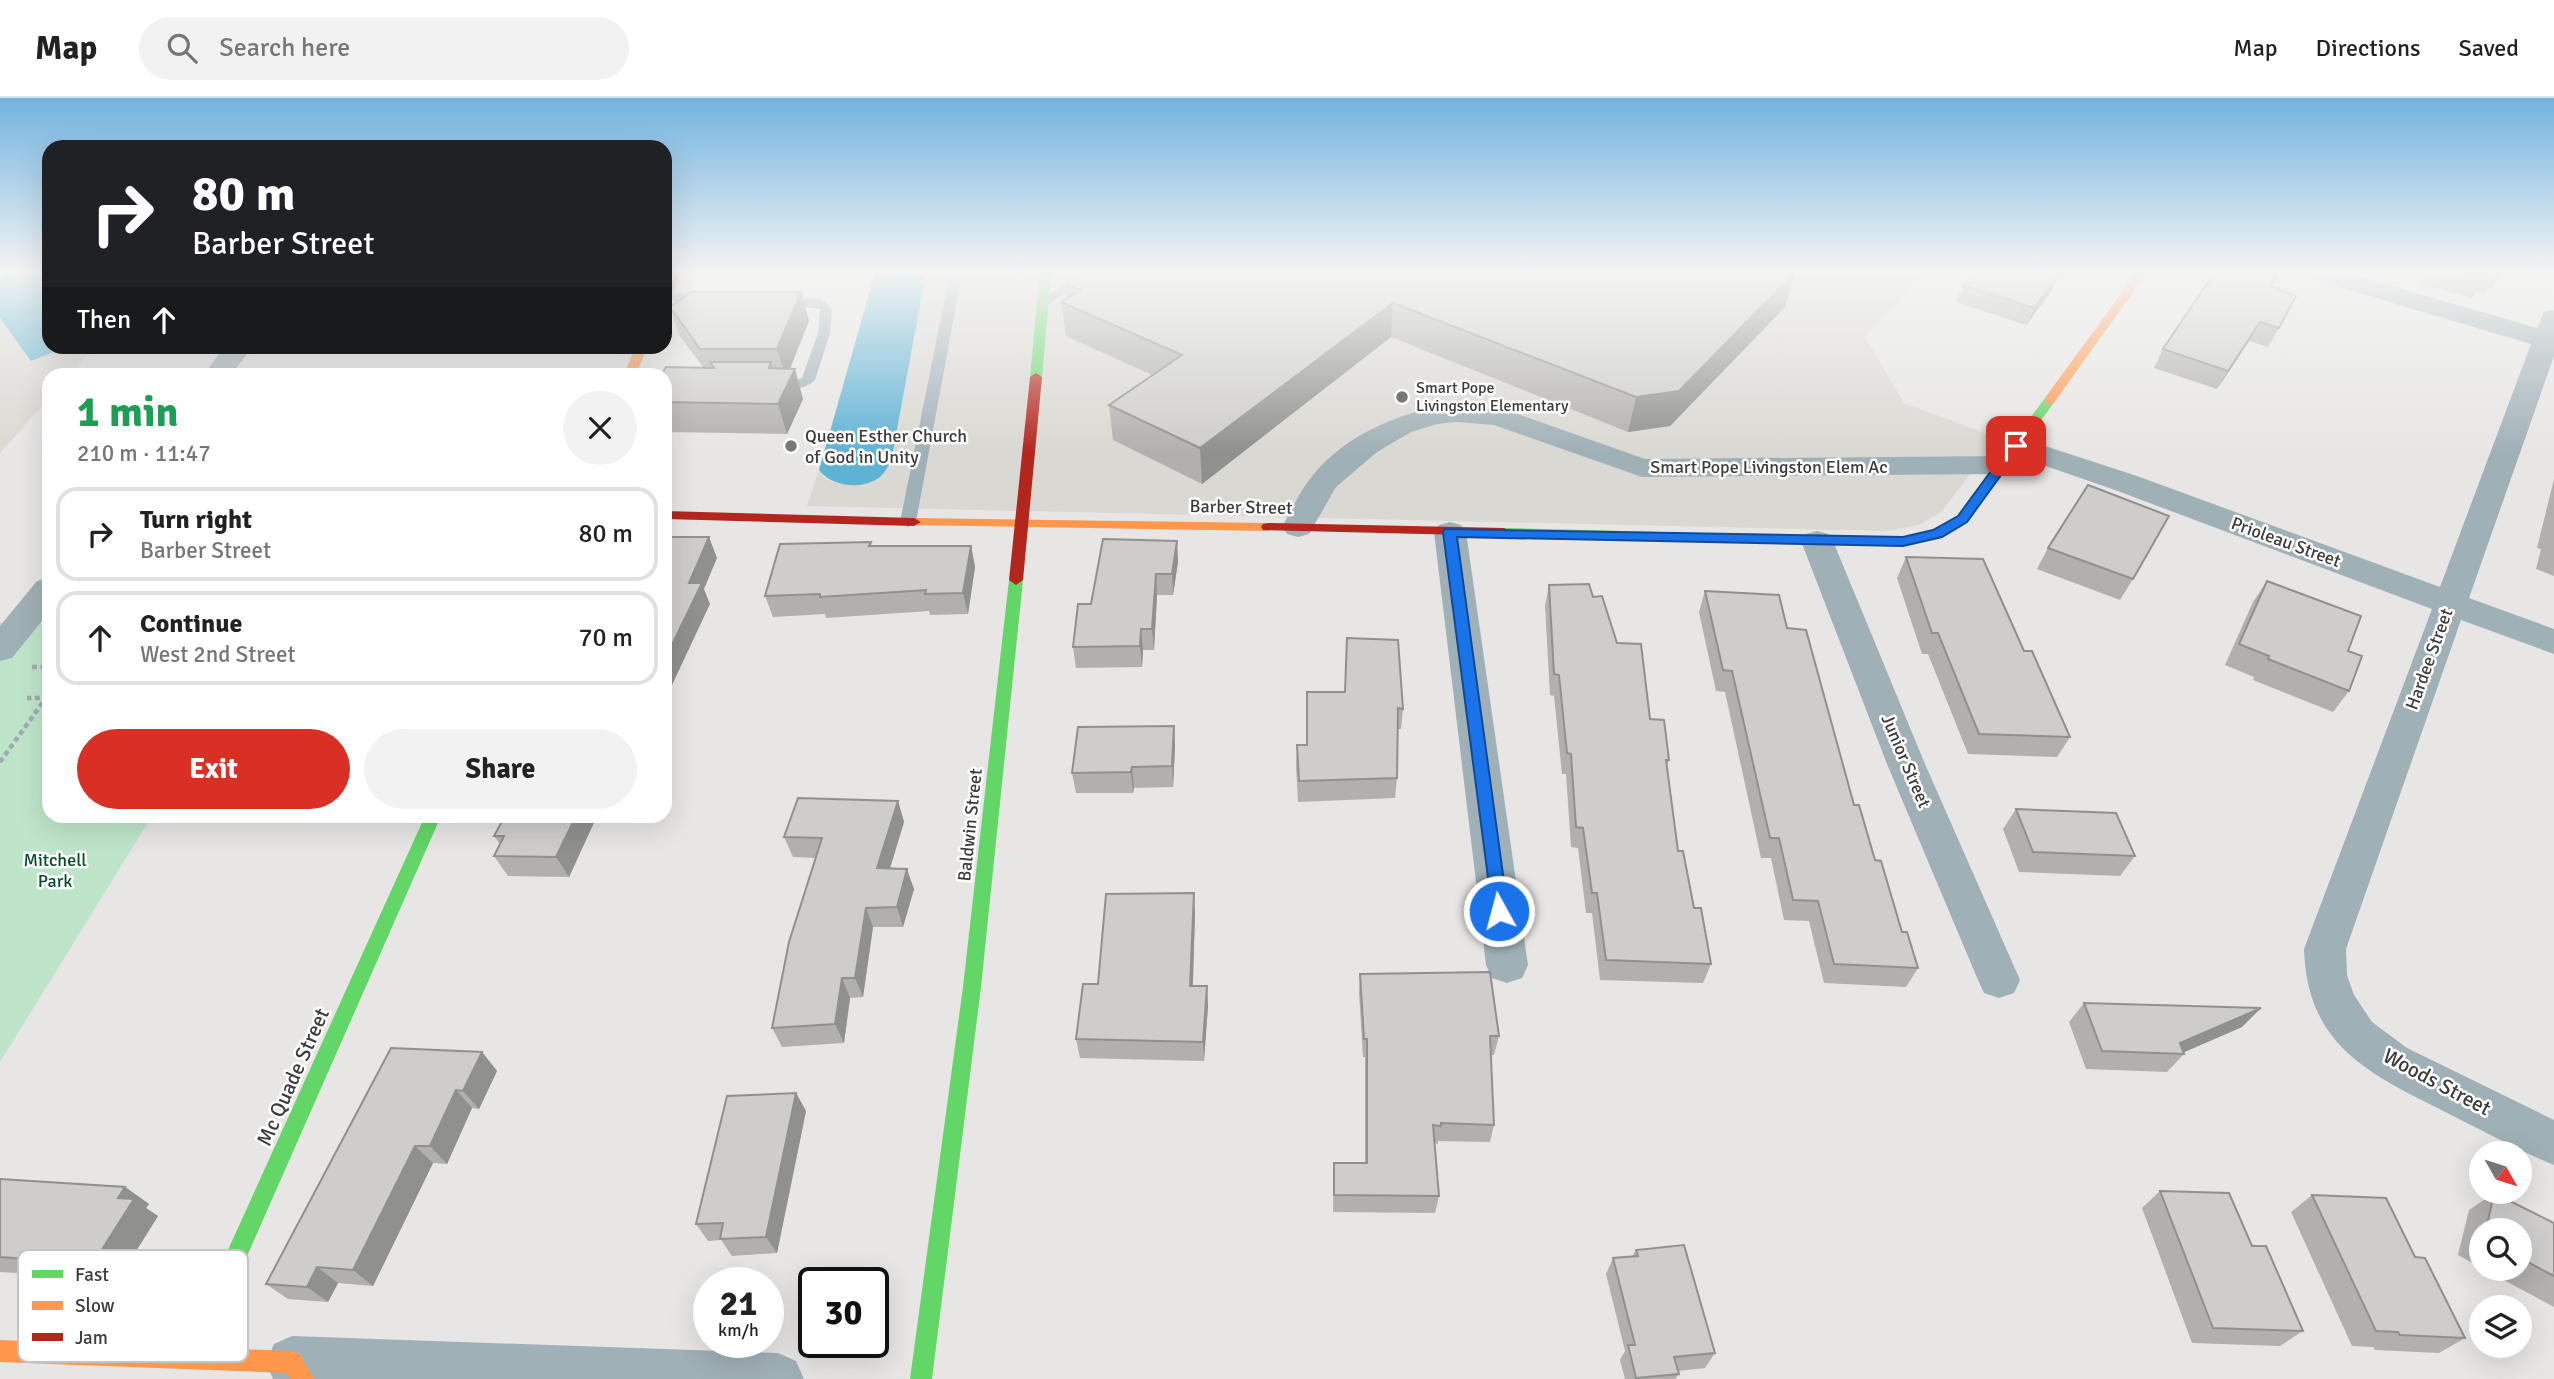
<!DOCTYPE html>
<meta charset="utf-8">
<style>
body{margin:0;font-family:Signika,sans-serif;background:#f2f2f2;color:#222;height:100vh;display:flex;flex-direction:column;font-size:26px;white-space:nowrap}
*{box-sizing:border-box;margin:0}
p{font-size:23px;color:#767676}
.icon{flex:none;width:38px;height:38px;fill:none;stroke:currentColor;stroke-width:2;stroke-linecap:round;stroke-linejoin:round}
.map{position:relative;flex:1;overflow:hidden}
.sheet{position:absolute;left:42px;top:270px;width:630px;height:455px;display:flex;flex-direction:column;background:#fff;border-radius:21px;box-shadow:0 7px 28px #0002}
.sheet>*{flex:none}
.hud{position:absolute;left:42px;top:42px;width:630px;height:214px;border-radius:21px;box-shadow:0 7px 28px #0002;background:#202124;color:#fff;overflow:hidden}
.needle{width:46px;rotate:129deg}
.buttons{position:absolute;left:2469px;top:1043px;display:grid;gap:14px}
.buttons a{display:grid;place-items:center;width:63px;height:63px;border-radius:50%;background:#fff;box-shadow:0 7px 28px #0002;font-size:35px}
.speed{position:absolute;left:693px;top:1169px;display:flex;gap:14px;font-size:35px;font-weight:700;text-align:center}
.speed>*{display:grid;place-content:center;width:91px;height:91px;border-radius:50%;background:#fff;box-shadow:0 7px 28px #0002;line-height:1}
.speed small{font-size:18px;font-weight:400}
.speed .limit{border:4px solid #111;border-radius:10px;background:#fff;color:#111}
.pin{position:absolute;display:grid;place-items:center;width:60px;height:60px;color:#fff;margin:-30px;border-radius:14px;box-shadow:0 4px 10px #0006}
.me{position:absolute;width:77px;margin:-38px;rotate:353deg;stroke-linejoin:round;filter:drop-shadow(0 0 5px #0008)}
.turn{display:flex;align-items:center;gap:24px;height:147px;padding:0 35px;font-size:32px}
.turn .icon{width:91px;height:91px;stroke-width:2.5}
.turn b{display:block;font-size:49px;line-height:60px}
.then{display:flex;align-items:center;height:66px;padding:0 35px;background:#0003;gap:14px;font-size:26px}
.round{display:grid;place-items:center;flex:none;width:74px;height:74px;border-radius:37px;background:#f2f2f2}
.headline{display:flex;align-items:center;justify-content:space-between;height:119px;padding:0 35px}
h1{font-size:42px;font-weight:800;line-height:52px;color:#1e9e55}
.button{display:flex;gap:14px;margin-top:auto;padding:14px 35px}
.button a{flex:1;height:80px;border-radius:42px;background:#d93025;color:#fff;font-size:28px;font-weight:800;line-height:80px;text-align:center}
.button a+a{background:#f2f2f2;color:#222}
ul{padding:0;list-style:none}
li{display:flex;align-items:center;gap:21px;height:94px;margin:0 14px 10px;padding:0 21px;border:4px solid #e0e0e0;border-radius:21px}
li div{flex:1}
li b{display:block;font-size:26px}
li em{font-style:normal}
header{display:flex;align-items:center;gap:42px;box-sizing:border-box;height:98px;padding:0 35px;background:#fff;border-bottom:2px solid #e0e0e0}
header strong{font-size:33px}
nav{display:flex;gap:38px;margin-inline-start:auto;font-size:24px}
.search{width:490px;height:63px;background:#f2f2f2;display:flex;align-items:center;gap:18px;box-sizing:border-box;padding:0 24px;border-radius:38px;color:#767676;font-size:26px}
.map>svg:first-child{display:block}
.built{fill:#dad8d2}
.green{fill:#bee5ca}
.water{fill:#5eb2d4}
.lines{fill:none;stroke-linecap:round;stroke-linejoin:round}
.path{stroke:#a1abb1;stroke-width:4.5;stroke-dasharray:5 3.5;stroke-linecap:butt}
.lane{fill:#a0b0b7;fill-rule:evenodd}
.street{fill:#a0b0b7;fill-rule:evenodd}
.fast{fill:#63d668;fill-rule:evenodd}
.slow{fill:#ff974d;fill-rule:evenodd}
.jam{fill:#b3261e;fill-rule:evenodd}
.wall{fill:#b1b0af}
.shaded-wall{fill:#90908f}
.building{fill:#cecdcc;stroke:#90908f;stroke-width:2}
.route{fill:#1a73e8;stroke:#114b97;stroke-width:2}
.poi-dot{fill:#787876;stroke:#fff;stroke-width:2.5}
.labels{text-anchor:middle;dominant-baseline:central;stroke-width:5;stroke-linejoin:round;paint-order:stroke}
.far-poi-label{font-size:16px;fill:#3c3c3a;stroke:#fff;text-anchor:start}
.poi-label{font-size:18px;fill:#3c3c3a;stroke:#fff;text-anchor:start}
.street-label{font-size:18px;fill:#3c3c3a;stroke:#fff}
.park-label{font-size:18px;fill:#044d28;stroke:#fff}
.near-street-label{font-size:21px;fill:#3c3c3a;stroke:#fff}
.key{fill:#fff;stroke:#c4c4c4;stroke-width:2}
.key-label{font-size:19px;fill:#3c3c3a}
</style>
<header>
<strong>Map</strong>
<div class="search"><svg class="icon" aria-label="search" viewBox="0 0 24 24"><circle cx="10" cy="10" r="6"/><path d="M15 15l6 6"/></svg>Search here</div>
<nav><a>Map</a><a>Directions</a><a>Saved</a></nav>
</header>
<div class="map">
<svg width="2554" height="1281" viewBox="0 0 2554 1281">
<rect width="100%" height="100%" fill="#e7e6e5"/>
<path class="built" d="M0 175H49V248L94 249 70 276H49V300L0 355Z
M926 175H1925L1865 239 1904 305 1998 340 1941 414 1919 427 1887 433 807 408 819 372 826 381 840 386 891 364Z"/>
<path class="green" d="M49 524V718H152L0 964V525Z"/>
<path class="water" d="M7 175H49V248L64 249 61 251 31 263 0 220V183Z
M875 175H926L891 364C888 368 885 374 881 378 863 393 832 389 819 372Z"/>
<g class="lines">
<path class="path" d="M32 569H49
M0 664 46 600H27"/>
<path class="lane" d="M950 175H962L916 424 908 429 900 424Z
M1082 175H1098L1049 206H1041L1039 203Z
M665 195 707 196 713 200 707 204 665 203Z
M780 199 820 201 832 210 830 235 815 282C804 292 782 296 770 287 778 279 792 285 802 280L818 235 820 211 776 206V200Z"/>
<path class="street" d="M2304 175H2347L2537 230 2544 214 2554 212V258L2469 500 2554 531V556L2461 522 2346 851 2347 877 2354 897 2372 924 2407 950 2554 1022V1067C2519 1053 2486 1034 2453 1018 2375 978 2307 952 2304 851L2432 511 2115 392 2005 354 2001 348 2005 342 2016 339 2027 342 2137 378 2440 489 2531 246 2308 180Z
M225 248H253L232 276H204Z
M1457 306 1509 313 1645 361 2002 358 2013 360 2017 367 2013 374 2002 376 1642 379 1494 327 1457 324 1437 326 1411 334 1377 354 1336 389 1309 436 1298 439 1287 436 1282 429C1292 411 1300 393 1313 377 1346 336 1406 311 1457 306Z
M1450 424 1461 427 1466 434 1528 867 1522 880 1507 885 1492 880 1486 867 1434 434 1439 427Z
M1817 433 1828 436 1833 443 1925 666 2020 882 2014 895 1999 900 1984 895 1978 882 1887 666 1801 443 1806 436Z
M49 480V514L12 560 0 563V528L37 483Z
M292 1238 778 1255 796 1263 804 1281H273L266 1264 274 1246Z"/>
<path class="fast" d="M1040 175H1051L1042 279 1036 283 1030 279Z
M2049 299 2055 303 1967 424 1943 439 1903 448 1504 438 1497 434 1504 430 1903 440 1934 433 1957 418 2045 300Z
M1016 477 1023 482 981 889 932 1281H910L963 889 1009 482Z
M425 718H441L199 1267 191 1270 183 1267 180 1259 183 1251Z"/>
<path class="slow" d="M2136 175H2147L2053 306H2045V300Z
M636 248H648L636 276H624Z
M914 420 1268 425 1275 429 1268 433 909 427 907 424 909 421Z
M0 1242 292 1253 300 1256 314 1281H290L286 1275 0 1264Z"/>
<path class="jam" d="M669 175H680L671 198 665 201V185Z
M1036 275 1042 279 1023 482 1016 487 1009 482 1030 279Z
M665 413 914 420 921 424 914 428 665 421Z
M1268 425 1504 430 1511 434 1504 438 1263 432 1261 429 1263 426Z"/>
</g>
<path class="wall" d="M1795 175 1785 209 1670 328 1628 334 1391 239 1202 386 1113 342 1109 307 1152 277 1066 238 1061 204 1066 201 1065 186Z
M2408 175H2503L2492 191 2488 190 2483 196 2477 194 2472 200 2422 186 2424 180Z
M1963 187 2052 192 2026 227 1956 204Z
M2271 188 2279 230 2268 249 2249 243 2217 291 2154 270 2163 251Z
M670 209 809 223 790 271 803 301 787 336 665 334V276L703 269 680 238Z
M2554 381V478L2536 471 2541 451 2537 450Z
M1177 443 1178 464 1173 497H1157L1154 552H1143L1142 569 1076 570 1073 549 1091 506Z
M872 448H971L975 469 968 516 930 517 929 513 826 520 825 516 773 519 765 498Z
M2048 450 2133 481 2120 502 2037 471Z
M1906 459 2024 553 2070 639 2057 659 1968 656 1928 556H1922L1897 480Z
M2267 483 2348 553 2349 593 2333 614 2253 582 2254 579 2225 567 2253 504Z
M1549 487 1593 499 1617 545 1669 662 1667 668 1678 753 1711 866 1703 885 1600 882 1592 815H1586L1578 750 1571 749 1566 676H1562L1554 598 1550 597 1545 508Z
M1705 493 1787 530 1902 834 1918 870 1906 889 1824 885 1809 823 1784 822 1771 760H1761L1725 594 1716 593 1699 514Z
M1347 540 1403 611 1401 631H1397V680L1395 700 1298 704 1296 668 1297 647H1306L1345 594Z
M1174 628 1175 649 1173 689 1134 690 1133 695H1076L1072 675Z
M898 703 904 724 890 770 914 791 903 829H873L863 899 850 900 844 945 782 949 772 930 816 760 793 759 784 739Z
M2016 711 2135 758 2120 778 2019 774 2003 731Z
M597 718 569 779 508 778 494 758 500 746 494 738Z
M1195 815 1193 888H1207L1208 908 1204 963 1080 960 1076 941 1098 886Z
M1360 876 1499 938 1494 957H1491L1494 1027 1490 1044 1438 1043V1046L1434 1045 1439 1098 1435 1115 1333 1114 1334 1065H1365V959H1363L1359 895Z
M2084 905 2242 929 2184 954V956L2167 974 2086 971 2069 924Z
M482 954 497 973 479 1011 472 1010 447 1066 433 1065 373 1188 338 1185 328 1204 288 1201 266 1186Z
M796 995 806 1013 777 1155 732 1158 721 1142 708 1143 696 1126Z
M0 1081 125 1089 149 1106 146 1110 158 1118 126 1169 107 1168 100 1180 0 1174Z
M2160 1093 2252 1148 2303 1233 2280 1248 2192 1245 2142 1110Z
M2494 1095 2554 1125V1209L2483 1171H2520V1132H2482V1170L2458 1157 2469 1112Z
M2312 1097 2415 1159 2465 1240 2439 1255 2375 1252 2373 1249 2352 1248 2291 1114Z
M1636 1152 1715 1255 1705 1270 1678 1273 1679 1276 1675 1281H1625L1620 1262 1625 1253 1606 1176 1613 1160 1632 1159Z"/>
<path class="shaded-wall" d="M1795 175 1785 209 1670 328 1628 334 1636 299Z
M2060 175 2052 192 2026 227 2034 210Z
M801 194 809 223 786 280 777 251Z
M1393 205 1391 239 1202 386 1200 350Z
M2260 224 2249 243 2217 291 2228 273Z
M795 271 803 301 787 336 778 306Z
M709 439 717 460 704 491 710 506 665 602V561L689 485Z
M1177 443 1178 464 1173 497 1172 476Z
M971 448 975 469 968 516 963 495Z
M1156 476 1157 497 1154 552 1152 531Z
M1141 531 1143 552 1142 569 1140 548Z
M1174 628 1175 649 1173 689 1172 668Z
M1132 669 1134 690 1133 695 1131 674Z
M898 703 904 724 884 790 877 770Z
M576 718H597L569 779 556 759Z
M907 771 914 791 903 829 897 809Z
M1194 795 1195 815 1192 907 1190 888Z
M866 810 873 829 863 899 855 880Z
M842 880 850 900 844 945 835 926Z
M1207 888 1208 908 1204 963 1203 944Z
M2261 910 2242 929 2180 956V945Z
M482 954 497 973 479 1011 463 993Z
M456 992 472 1010 447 1066 430 1048Z
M796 995 806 1013 777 1155 766 1139Z
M415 1048 433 1065 373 1188 353 1172Z
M125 1089 149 1106 146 1110 158 1118 126 1169 101 1153 118 1100Z
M82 1152 107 1168 100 1180 74 1164Z
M317 1169 338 1185 328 1204 307 1189Z"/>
<path class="building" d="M1081 175H1794L1679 293 1636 299 1393 205 1200 350 1109 307 1182 257 1061 204 1081 192 1065 186Z
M1973 175H2059L2034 210 1963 187Z
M2214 175H2278L2271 188 2296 198 2279 230 2260 224 2228 273 2163 251Z
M2464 175H2487L2486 181Z
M692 194H801L777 251H700L670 209Z
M710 264H771L769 270 795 271 778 306 665 304V276H662L666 269 714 270Z
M2088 387 2169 418 2133 481 2048 450Z
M665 439H709L689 485H702L665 561Z
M1103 441 1177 443 1172 476H1156L1152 531H1141L1140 548 1073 549 1078 506H1091Z
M871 444 869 448H971L963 495 925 496 926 492 820 499V496L765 498 780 446Z
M1906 459 1983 461 2024 553H2032L2070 639 1979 636 1938 535H1932Z
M2267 483 2361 518 2348 553 2362 558 2349 593 2268 561 2269 558 2239 546Z
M1589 486 1593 499 1602 498 1617 545 1641 546 1650 621 1664 622 1669 662H1666L1678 753H1683L1694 810H1701L1711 866 1606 862 1597 795H1592L1583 730 1576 729 1571 656 1567 655 1559 577 1554 576 1549 487Z
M1705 493 1779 497 1787 530 1806 532 1854 707H1859L1875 762 1881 763 1902 834H1907L1918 870 1834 866 1818 803 1793 802 1779 740H1770L1732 573 1723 572Z
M1347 540 1398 542 1403 611 1398 610 1397 680 1299 683 1297 647H1307V594H1345Z
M1174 628 1172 668 1132 669 1131 674 1072 675 1078 629Z
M798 700 898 703 877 770 907 771 897 809 866 810 855 880H842L835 926 772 930 789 844 822 740 784 739Z
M2016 711 2116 715 2135 758 2033 754Z
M505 718H576L556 759 494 758 504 738H494Z
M1194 795 1190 888H1207L1203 944 1076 941 1083 886H1098L1106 796Z
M1490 874 1499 938H1490L1494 1027 1441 1025V1028L1433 1027 1439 1098 1334 1097V1065H1367V941H1364L1360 876Z
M2084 905 2261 910 2180 945 2184 956 2102 953Z
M391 950 482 954 463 993 456 992 430 1048H415L353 1172 317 1169 307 1189 266 1186Z
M796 995 766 1139 720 1141 723 1125 696 1126 727 998Z
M0 1081 125 1089 118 1100 134 1101 101 1153 82 1152 74 1164 0 1159Z
M2160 1093 2229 1095 2252 1148H2266L2303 1233 2213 1230Z
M2494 1095 2554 1125V1178L2520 1160V1132H2486Z
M2312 1097 2386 1100 2415 1159 2425 1160 2465 1240 2400 1237 2398 1234 2376 1233Z
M1684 1147 1715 1255 1674 1259 1679 1276 1636 1280 1628 1247H1635L1613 1160 1638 1158 1636 1152Z"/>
<linearGradient id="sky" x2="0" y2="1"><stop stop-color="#71b3e0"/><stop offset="0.49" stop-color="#f4f4f3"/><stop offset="1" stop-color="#f4f4f3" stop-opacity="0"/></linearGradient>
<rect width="2554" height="355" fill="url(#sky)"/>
<path class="route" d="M2016 345 2022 348 1967 424 1942 439 1903 448 1457 439 1508 813 1506 818 1499 820 1493 818 1443 434 1445 431 1903 439 1933 432 1958 418 2011 346Z"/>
<g class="poi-dot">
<circle cx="1402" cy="299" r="7"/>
<circle cx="791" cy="348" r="7"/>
</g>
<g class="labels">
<g class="far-poi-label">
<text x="1416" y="290">Smart Pope<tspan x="1416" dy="18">Livingston Elementary</tspan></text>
</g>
<g class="poi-label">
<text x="805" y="338">Queen Esther Church<tspan x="805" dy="21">of God in Unity</tspan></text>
</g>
<g class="street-label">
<text x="1769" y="369">Smart Pope Livingston Elem Ac</text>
<text transform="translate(1241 409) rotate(1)">Barber Street</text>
<text transform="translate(2286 444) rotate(20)">Prioleau Street</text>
<text transform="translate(2429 561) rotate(-70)">Hardee Street</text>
<text transform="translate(1906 663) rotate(67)">Junior Street</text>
<text transform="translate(970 727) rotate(-84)">Baldwin Street</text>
</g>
<g class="park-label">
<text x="55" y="762">Mitchell<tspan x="55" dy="21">Park</tspan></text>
</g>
<g class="near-street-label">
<text transform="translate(293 979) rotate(-66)">Mc Quade Street</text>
<text transform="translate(2437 984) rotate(28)">Woods Street</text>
</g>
</g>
<rect x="18" y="1152" width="230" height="112" rx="10" class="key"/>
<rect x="32" y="1172" width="31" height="8" fill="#63d668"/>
<rect x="32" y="1203" width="31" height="9" fill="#ff974d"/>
<rect x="32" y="1235" width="31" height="8" fill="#b3261e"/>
<g class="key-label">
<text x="75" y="1183">Fast</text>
<text x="75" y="1214">Slow</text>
<text x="75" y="1246">Jam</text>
</g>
</svg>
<div class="buttons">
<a><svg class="needle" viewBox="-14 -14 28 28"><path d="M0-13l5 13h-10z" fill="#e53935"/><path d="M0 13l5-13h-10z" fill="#767676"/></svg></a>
<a><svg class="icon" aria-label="search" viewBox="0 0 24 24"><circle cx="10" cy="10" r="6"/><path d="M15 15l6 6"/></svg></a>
<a><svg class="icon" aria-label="layers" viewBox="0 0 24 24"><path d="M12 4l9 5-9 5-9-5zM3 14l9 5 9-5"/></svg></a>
</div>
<div class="speed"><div>21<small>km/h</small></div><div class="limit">30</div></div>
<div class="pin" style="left:2016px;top:348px;background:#d93025"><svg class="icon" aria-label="arrive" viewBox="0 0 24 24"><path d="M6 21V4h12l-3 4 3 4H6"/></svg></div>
<svg class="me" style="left:1499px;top:813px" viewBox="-20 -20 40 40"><circle r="17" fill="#1a73e8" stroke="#fff" stroke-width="3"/><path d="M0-11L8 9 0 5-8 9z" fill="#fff"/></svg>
<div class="hud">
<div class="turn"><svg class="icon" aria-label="right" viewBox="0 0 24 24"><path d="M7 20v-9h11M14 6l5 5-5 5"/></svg><div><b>80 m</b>Barber Street</div></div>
<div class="then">Then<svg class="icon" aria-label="ahead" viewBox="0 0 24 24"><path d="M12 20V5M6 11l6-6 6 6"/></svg></div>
</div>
<section class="sheet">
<div class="headline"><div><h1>1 min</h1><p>210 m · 11:47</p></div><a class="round"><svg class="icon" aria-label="close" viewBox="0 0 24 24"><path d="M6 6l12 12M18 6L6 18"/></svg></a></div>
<ul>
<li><svg class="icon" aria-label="right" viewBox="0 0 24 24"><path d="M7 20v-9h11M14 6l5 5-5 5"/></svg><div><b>Turn right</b><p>Barber Street</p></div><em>80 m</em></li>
<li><svg class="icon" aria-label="ahead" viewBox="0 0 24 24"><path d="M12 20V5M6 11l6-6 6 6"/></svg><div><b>Continue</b><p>West 2nd Street</p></div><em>70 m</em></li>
</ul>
<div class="button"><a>Exit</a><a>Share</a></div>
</section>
</div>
